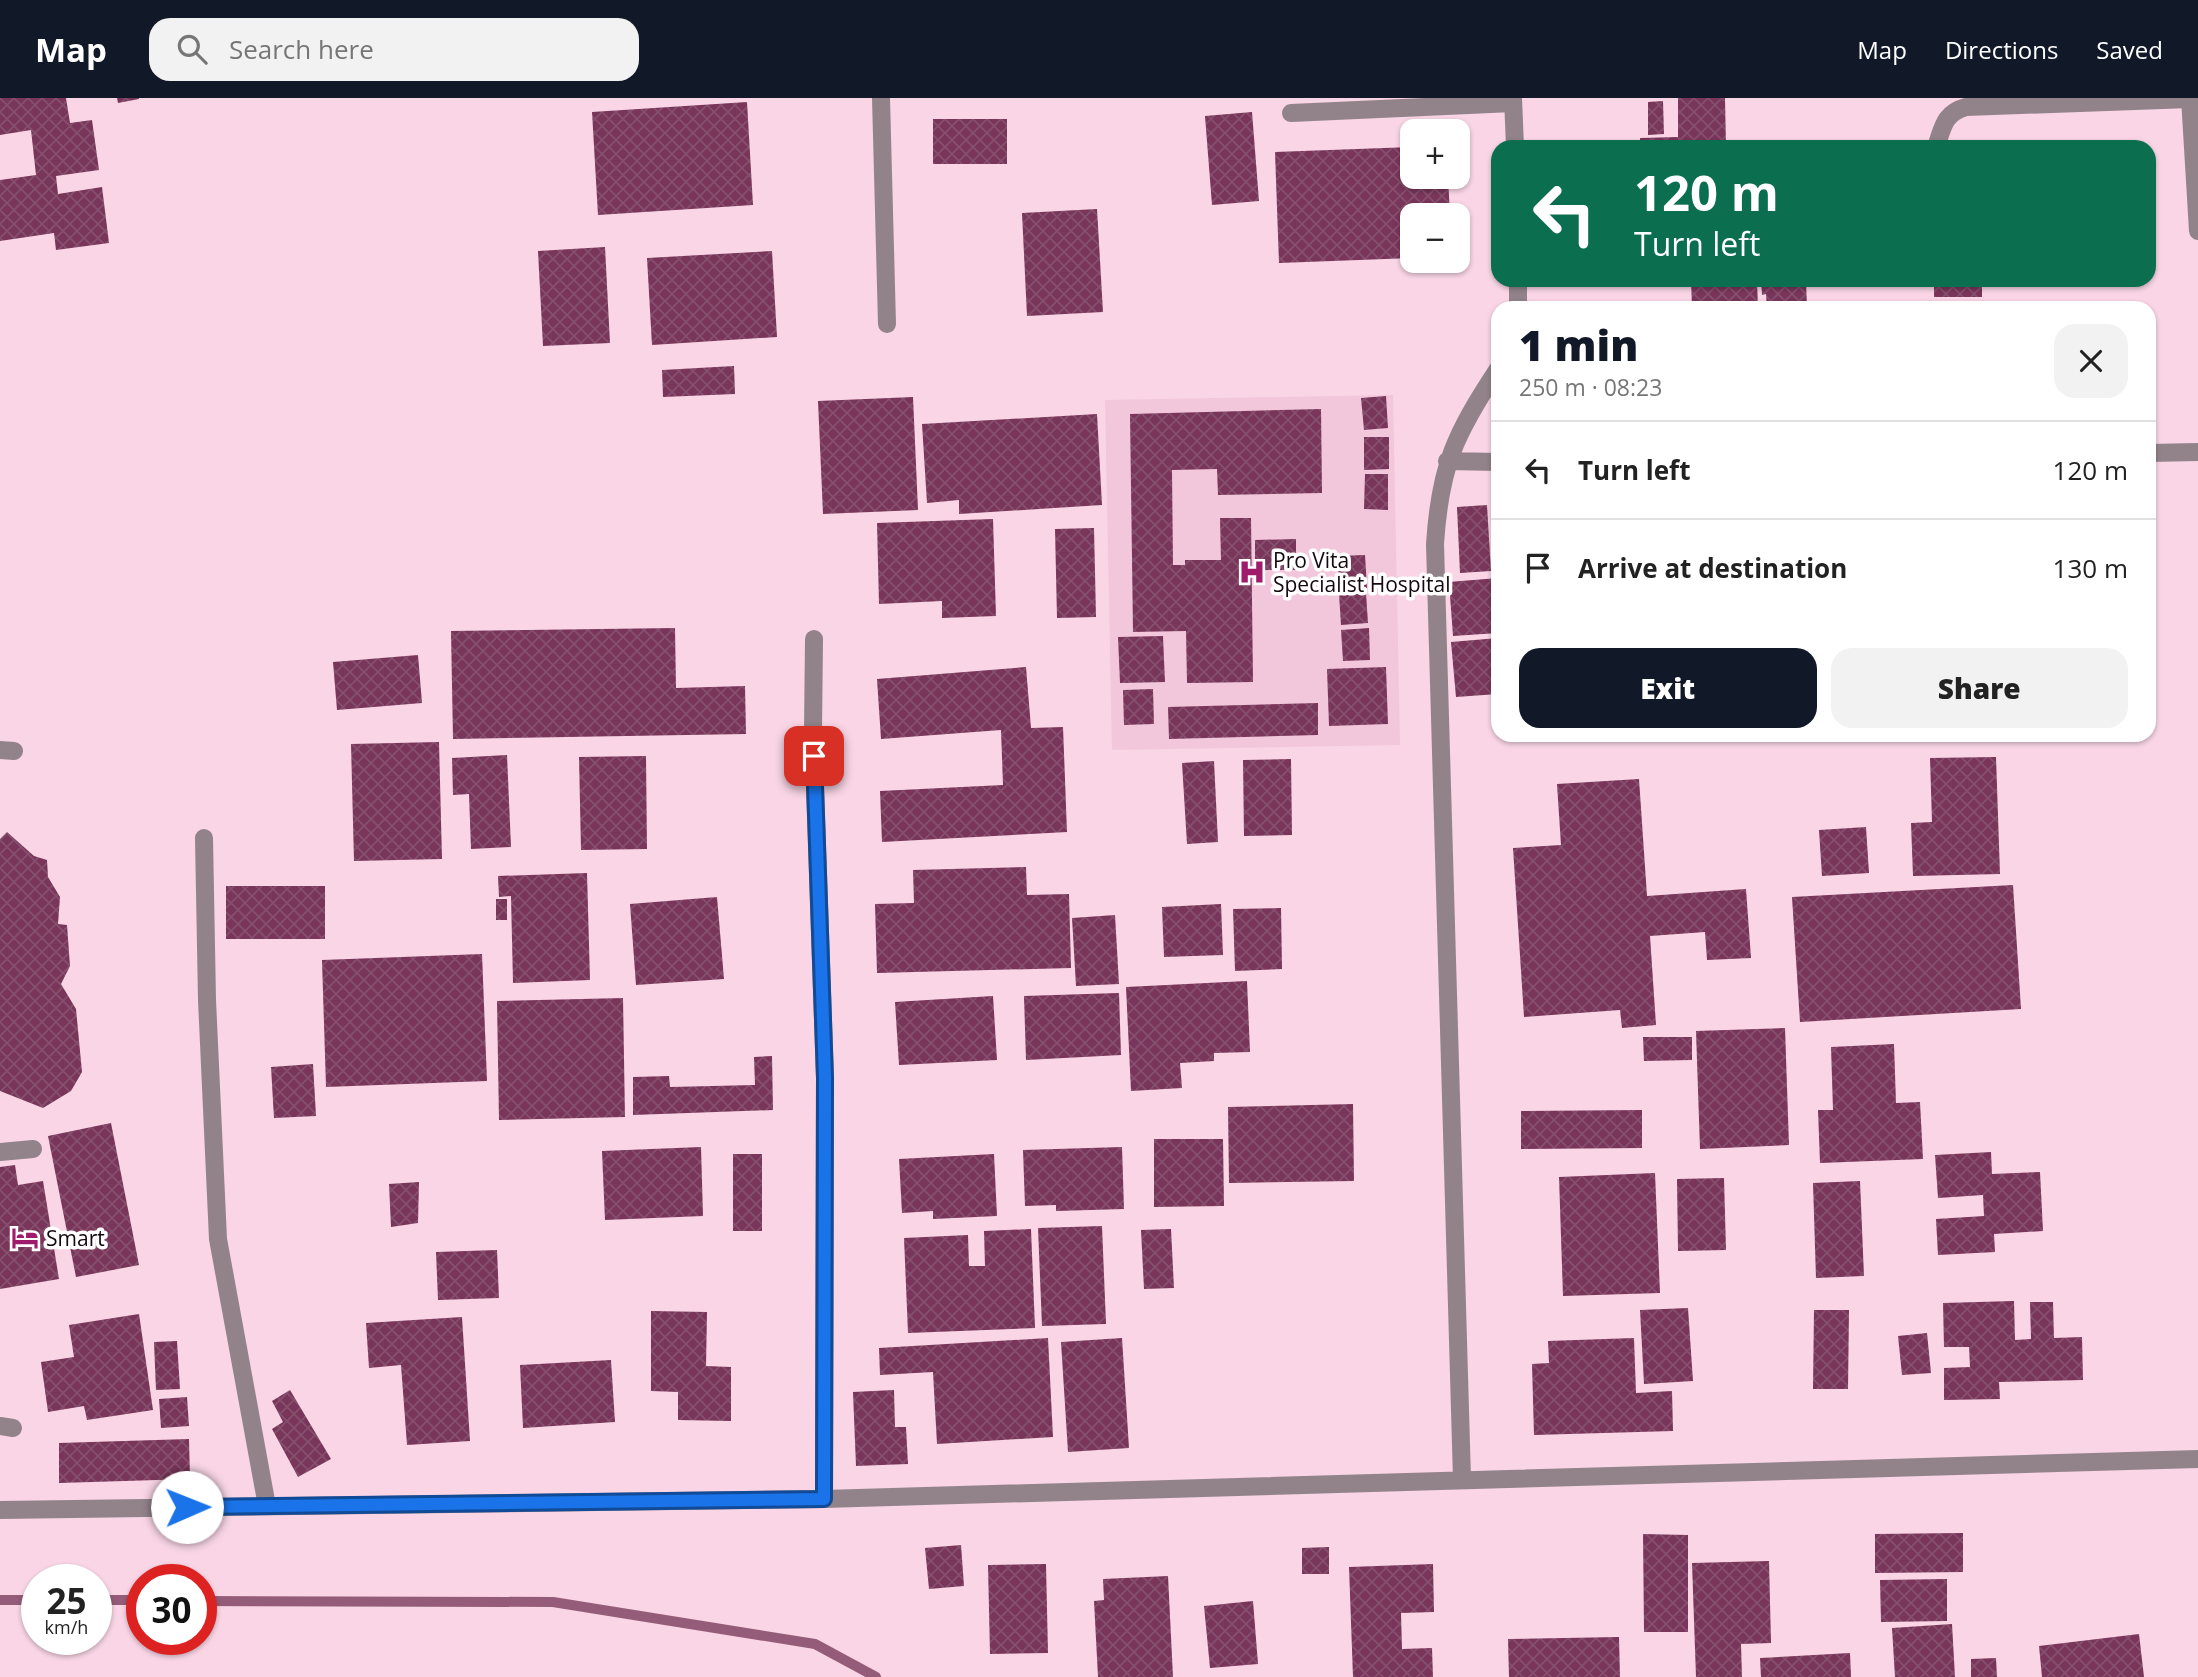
<!DOCTYPE html>
<meta charset="utf-8">
<style>
body{margin:0;font-family:"Open Sans",sans-serif;background:#f2f2f2;color:#222;height:100vh;display:flex;flex-direction:column;font-size:26px;white-space:nowrap}
*{box-sizing:border-box;margin:0}
p{font-size:23px;color:#767676}
.icon{flex:none;width:38px;height:38px;fill:none;stroke:currentColor;stroke-width:2;stroke-linecap:round;stroke-linejoin:round}
.map{position:relative;flex:1;overflow:hidden}
.sheet{position:absolute;left:1491px;top:203px;width:665px;height:441px;display:flex;flex-direction:column;background:#fff;border-radius:21px;box-shadow:0 2px 5px #0004}
.sheet>*{flex:none}
.top-card{position:absolute;left:1491px;top:42px;width:665px;height:147px;border-radius:21px;box-shadow:0 2px 5px #0004;background:#0b6e4f;color:#fff;overflow:hidden}
.buttons{position:absolute;left:1400px;top:21px;display:grid;gap:14px}
.buttons a{display:grid;place-items:center;width:70px;height:70px;border-radius:14px;background:#fff;box-shadow:0 2px 5px #0004;font-size:35px}
.speed{position:absolute;left:21px;top:1466px;display:flex;gap:14px;font-size:35px;font-weight:700;text-align:center}
.speed>*{display:grid;place-content:center;width:91px;height:91px;border-radius:50%;background:#fff;box-shadow:0 2px 5px #0004;line-height:1}
.speed small{font-size:18px;font-weight:400}
.speed .limit{border:10px solid #d22;background:#fff;color:#111}
.pin{position:absolute;display:grid;place-items:center;width:60px;height:60px;color:#fff;margin:-30px;border-radius:14px;box-shadow:0 4px 10px #0006}
.me{position:absolute;width:77px;margin:-38px;rotate:89deg;stroke-linejoin:round;filter:drop-shadow(0 0 5px #0008)}
.turn{display:flex;align-items:center;gap:24px;height:147px;padding:0 28px;font-size:32px}
.turn .icon{width:91px;height:91px;stroke-width:2.5}
.turn b{display:block;font-size:49px;line-height:60px}
.round{display:grid;place-items:center;flex:none;width:74px;height:74px;border-radius:21px;background:#f2f2f2}
.headline{display:flex;align-items:center;justify-content:space-between;height:119px;padding:0 28px}
h1{font-size:42px;font-weight:800;line-height:52px;color:#111827}
.action{display:flex;gap:14px;margin-top:auto;padding:14px 28px}
.action a{flex:1;height:80px;border-radius:21px;background:#111827;color:#fff;font-size:28px;font-weight:800;line-height:80px;text-align:center}
.action a+a{background:#f2f2f2;color:#222}
ul{padding:0;list-style:none}
li{display:flex;align-items:center;gap:21px;height:98px;padding:0 28px;border-top:2px solid #e0e0e0}
li div{flex:1}
li b{display:block;font-size:26px}
li em{font-style:normal}
header{display:flex;align-items:center;gap:42px;box-sizing:border-box;height:98px;padding:0 35px;background:#111827;color:#fff}
header strong{font-size:33px}
nav{display:flex;gap:38px;margin-inline-start:auto;font-size:24px}
.search{width:490px;height:63px;background:#f2f2f2;display:flex;align-items:center;gap:18px;box-sizing:border-box;padding:0 24px;border-radius:21px;color:#767676;font-size:26px}
.map>svg:first-child{display:block}
.built{fill:#f2c7db}
.lines{fill:none;stroke-linecap:round;stroke-linejoin:round}
.stream{stroke:#945c78;stroke-width:10}
.building{fill:url(#building-cross-hatch)}
.service{stroke:#92838a;stroke-width:18}
.minor{stroke:#92838a;stroke-width:18}
.route-casing{stroke:#114b97;stroke-width:18}
.route{stroke:#1a73e8;stroke-width:12}
.labels{text-anchor:middle;dominant-baseline:central;stroke-width:7;stroke-linejoin:round;paint-order:stroke}
.poi-label{font-size:21px;fill:#13080e;stroke:#fff;text-anchor:start}
</style>
<header>
<strong>Map</strong>
<div class="search"><svg class="icon" aria-label="search" viewBox="0 0 24 24"><circle cx="10" cy="10" r="6"/><path d="M15 15l6 6"/></svg>Search here</div>
<nav><a>Map</a><a>Directions</a><a>Saved</a></nav>
</header>
<div class="map">
<svg width="2198" height="1579" viewBox="0 0 2198 1579">
<defs>
<pattern id="building-cross-hatch" width="8" height="8" patternUnits="userSpaceOnUse" patternTransform="scale(1.75)"><rect width="8" height="8" fill="#79355a"/><path d="M0 0l8 8M0 8l8-8" fill="none" stroke="#864f6d"/></pattern>
</defs>
<rect width="100%" height="100%" fill="#f9d5e5"/>
<path class="built" d="M1393 297 1400 647 1112 652 1105 302Z"/>
<g class="lines">
<path class="stream" d="M0 1502H37
M96 1502H142
M201 1503 553 1504 815 1546 876 1579"/>
</g>
<path class="building" d="M0 0H66L70 25 92 22 99 72 56 78 58 96 102 89 109 145 56 152 54 135 0 143V82L36 77 31 32 0 37Z
M117 0H139V1L118 5Z
M1678 0H1725L1726 49H1640V40L1678 39Z
M1663 3 1664 36 1648 37V4Z
M747 4 753 107 598 117 592 14Z
M1252 14 1259 103 1212 107 1205 18Z
M933 21H1007V66H933Z
M1412 49V79H1448L1450 117H1412V160L1279 165 1275 54Z
M1097 111 1103 214 1027 218 1022 115Z
M605 149 610 245 543 248 538 153Z
M772 153 777 239 652 247 647 160Z
M1691 182H1757L1758 210H1692Z
M1761 182H1806L1807 210H1767L1766 196 1762 197Z
M1934 182H1982V199H1934Z
M734 268 735 296 663 299 662 272Z
M1386 298 1388 330 1364 332 1361 300Z
M913 299 918 412 823 416 818 303Z
M1321 311 1322 395 1218 397 1217 371 1172 372 1173 467H1185V462H1221L1220 420H1251L1253 584 1187 585 1186 533 1133 534 1130 316Z
M1097 316 1102 407 959 416V402L927 405 922 326Z
M1364 339H1389V371L1364 372Z
M1365 376H1388V412L1364 411Z
M1487 407 1491 473 1460 475 1457 409Z
M993 421 996 518 942 520V503L879 506 877 425Z
M1094 430 1096 519 1057 520 1055 431Z
M1296 441V472H1255V442Z
M1365 457 1367 490 1339 491 1338 458Z
M1498 480V535L1453 538 1449 484Z
M1366 495 1368 525 1341 527 1339 496Z
M675 530 676 590 745 588 746 636 453 641 451 533Z
M1369 530 1370 562 1343 563 1341 532Z
M1163 538 1165 584 1120 585 1118 539Z
M1498 540V596L1456 599 1451 544Z
M418 557 422 605 337 612 333 564Z
M1026 569 1031 630 1063 629 1067 734 882 744 880 693 1003 687 1001 632 881 641 877 581Z
M1386 569 1388 626 1329 628 1327 571Z
M1153 591 1154 626 1124 627 1123 592Z
M1318 605V637L1169 641 1168 609Z
M1696 637H1775V639L1697 644Z
M439 644 442 761 354 763 351 646Z
M507 657 511 749 471 751 469 696 453 697 452 660Z
M646 658 647 751 581 752 579 659Z
M1996 659 2000 776 1913 778 1911 725 1932 724 1930 660Z
M1291 661 1292 737 1244 738 1243 662Z
M1214 663 1218 744 1187 746 1182 665Z
M1639 681 1647 798 1746 791 1751 860 1707 862 1705 834 1650 838 1656 927 1622 930 1620 912 1524 919 1513 750 1561 747 1557 686Z
M1866 729 1869 775 1822 778 1819 732Z
M7 734 34 758 47 762 48 779 60 799 58 826 67 827 70 868 61 886 76 911 82 974 71 993 43 1010 0 993V741Z
M1026 769 1027 797 1069 796 1071 870 877 875 875 806 914 805 913 772Z
M587 775 590 882 513 885 511 798 499 799 498 778Z
M2013 787 2021 911 1800 924 1792 799Z
M226 788H325V841H226Z
M717 799 724 881 636 887 630 806Z
M496 801H507V822H496Z
M1221 806 1223 857 1164 859 1162 809Z
M1281 810 1282 871 1235 873 1233 811Z
M1115 817 1119 886 1076 888 1072 820Z
M482 856 487 983 326 989 322 862Z
M1247 883 1250 954 1214 955V963L1180 965 1182 990 1131 993 1126 889Z
M1119 895 1121 957 1026 962 1024 898Z
M993 898 997 962 899 967 895 904Z
M623 900 625 1019 499 1022 497 903Z
M1785 930 1789 1047 1700 1051 1696 933Z
M1643 939H1692V962L1644 963Z
M1894 946 1896 1005 1920 1004 1923 1061 1820 1065 1818 1012H1833L1831 949Z
M772 958 773 1012 633 1017V979L669 978 670 989 755 987 754 959Z
M313 966 316 1018 274 1020 271 969Z
M1353 1006 1354 1083 1229 1085 1228 1009Z
M1642 1012V1050L1521 1051V1013Z
M111 1025 139 1167 76 1179 48 1038Z
M1154 1041H1223L1224 1108 1154 1109Z
M701 1049 703 1118 605 1122 602 1053Z
M1122 1049 1124 1111 1056 1113V1107L1025 1108 1023 1052Z
M1991 1054 1992 1076 2040 1074 2043 1133 1994 1136 1995 1154 1938 1157 1936 1121 1984 1118 1983 1097 1938 1100 1935 1057Z
M733 1056H762V1133H733Z
M994 1056 997 1118 933 1121V1113L902 1115 899 1061Z
M15 1067 18 1087 43 1083 59 1181 0 1191V1069Z
M1655 1075 1660 1195 1563 1198 1559 1079Z
M1724 1080 1726 1152 1678 1153 1677 1081Z
M1860 1083 1864 1178 1816 1180 1813 1085Z
M419 1084 418 1125 391 1129 389 1086Z
M1102 1128 1106 1226 1042 1228 1038 1130Z
M1031 1131 1035 1230 908 1235 904 1140 968 1137 969 1168H985L984 1133Z
M1171 1131 1174 1190 1144 1191 1141 1132Z
M497 1152 499 1200 438 1202 436 1154Z
M2014 1203 2015 1242 2031 1241 2030 1204H2053L2054 1240 2082 1239 2083 1282 1999 1284 2000 1301 1944 1302V1270L1970 1269 1969 1249H1944L1943 1205Z
M1688 1210 1693 1283 1644 1286 1640 1212Z
M1814 1212H1849L1848 1291H1813Z
M651 1213 707 1214 706 1268 731 1269V1323L678 1322V1294L651 1293Z
M139 1216 153 1312 87 1322 84 1308 48 1314 41 1264 74 1259 69 1227Z
M462 1219 470 1343 407 1347 401 1267 369 1270 366 1225Z
M1927 1235 1931 1275 1902 1277 1898 1238Z
M1048 1240 1053 1339 937 1346 933 1274 880 1277 879 1250Z
M1122 1240 1129 1350 1068 1354 1061 1244Z
M1634 1240 1636 1295 1672 1293 1673 1333 1534 1337 1532 1266 1549 1265 1548 1243Z
M177 1243 180 1291 156 1292 154 1244Z
M611 1262 615 1324 523 1330 520 1267Z
M290 1292 331 1361 298 1379 272 1331 283 1324 272 1303Z
M894 1292 895 1329H906L908 1366 856 1368 853 1294Z
M187 1299 189 1328 161 1330 159 1301Z
M189 1341 190 1381 59 1385V1345Z
M1963 1435V1474L1875 1475V1436Z
M1643 1436 1688 1437V1534H1644Z
M961 1447 964 1488 929 1491 925 1450Z
M1329 1449V1476H1302V1450Z
M1769 1463 1771 1545 1741 1546 1742 1579H1696L1692 1465Z
M1046 1466 1048 1555 990 1556 988 1467Z
M1433 1466 1434 1514 1401 1515 1402 1551 1432 1550 1433 1579H1353L1349 1469Z
M1168 1478 1173 1579H1098L1094 1503 1104 1502 1103 1481Z
M1947 1481V1523L1881 1524 1880 1482Z
M1253 1503 1258 1566 1210 1570 1204 1508Z
M1952 1526 1955 1579H1895L1892 1530Z
M2139 1536 2144 1579H2042L2039 1548Z
M1619 1539 1620 1579H1509L1508 1541Z
M1850 1555 1851 1579H1761L1760 1560Z
M1996 1560 1997 1579H1971V1561Z"/>
<g class="lines">
<path class="service" d="M1291 15 1513 5
M1936 49C1943 29 1944 15 1966 9L2190 1
M0 652 14 653
M0 1054 33 1051
M0 1328 13 1330"/>
<path class="minor" d="M881 0 887 226
M1513 0 1515 49
M2190 0 2198 133
M1518 210V182
M2149 355 2198 354
M1447 363 1498 364
M814 541 813 632 825 980 824 1401
M204 740 207 902 218 1141 267 1408
M1462 1381 1435 446C1440 368 1455 336 1498 271
M0 1412 824 1401 2198 1361"/>
</g>
<g class="lines">
<g class="route-casing">
<path id="route" d="M187 1409 824 1401 825 980 814 658"/>
</g>
<use href="#route" class="route"/>
</g>
<defs>
<g id="hospital-bare" transform="scale(2.1)"><path d="M-5-5h3v3.5h4V-5h3V5h-3V1.5h-4V5h-3Z" fill="#9f1c6d" stroke="#fff" stroke-width="2.5" paint-order="stroke"/></g>
<g id="hotel-bare" transform="scale(2.1)"><path d="M-6-4.5h1.5V1H6V5H4.5V3h-9V5H-6ZM-4 0a1.8 1.8 0 1 1 3.6 0ZM.5 0V-2.5h3Q6-2.5 6 0Z" fill="#9f1c6d" stroke="#fff" stroke-width="2.5" paint-order="stroke"/></g>
</defs>
<g fill-rule="evenodd">
<use href="#hospital-bare" x="1252" y="474"/>
<use href="#hotel-bare" x="25" y="1140"/>
</g>
<g class="labels">
<g class="poi-label">
<text x="1273" y="462">Pro Vita<tspan x="1273" dy="24">Specialist Hospital</tspan></text>
<text x="46" y="1140">Smart</text>
</g>
</g>
</svg>
<div class="buttons">
<a>+</a>
<a>−</a>
</div>
<div class="speed"><div>25<small>km/h</small></div><div class="limit">30</div></div>
<div class="pin" style="left:814px;top:658px;background:#d93025"><svg class="icon" aria-label="arrive" viewBox="0 0 24 24"><path d="M6 21V4h12l-3 4 3 4H6"/></svg></div>
<svg class="me" style="left:187px;top:1409px" viewBox="-20 -20 40 40"><circle r="19" fill="#fff"/><path d="M0-13L10 11 0 6-10 11z" fill="#1a73e8"/></svg>
<div class="top-card">
<div class="turn"><svg class="icon" aria-label="left" viewBox="0 0 24 24"><path d="M17 20v-9H6M10 6l-5 5 5 5"/></svg><div><b>120 m</b>Turn left</div></div>
</div>
<section class="sheet">
<div class="headline"><div><h1>1 min</h1><p>250 m · 08:23</p></div><a class="round"><svg class="icon" aria-label="close" viewBox="0 0 24 24"><path d="M6 6l12 12M18 6L6 18"/></svg></a></div>
<ul>
<li><svg class="icon" aria-label="left" viewBox="0 0 24 24"><path d="M17 20v-9H6M10 6l-5 5 5 5"/></svg><div><b>Turn left</b></div><em>120 m</em></li>
<li><svg class="icon" aria-label="arrive" viewBox="0 0 24 24"><path d="M6 21V4h12l-3 4 3 4H6"/></svg><div><b>Arrive at destination</b></div><em>130 m</em></li>
</ul>
<div class="action"><a>Exit</a><a>Share</a></div>
</section>
</div>
